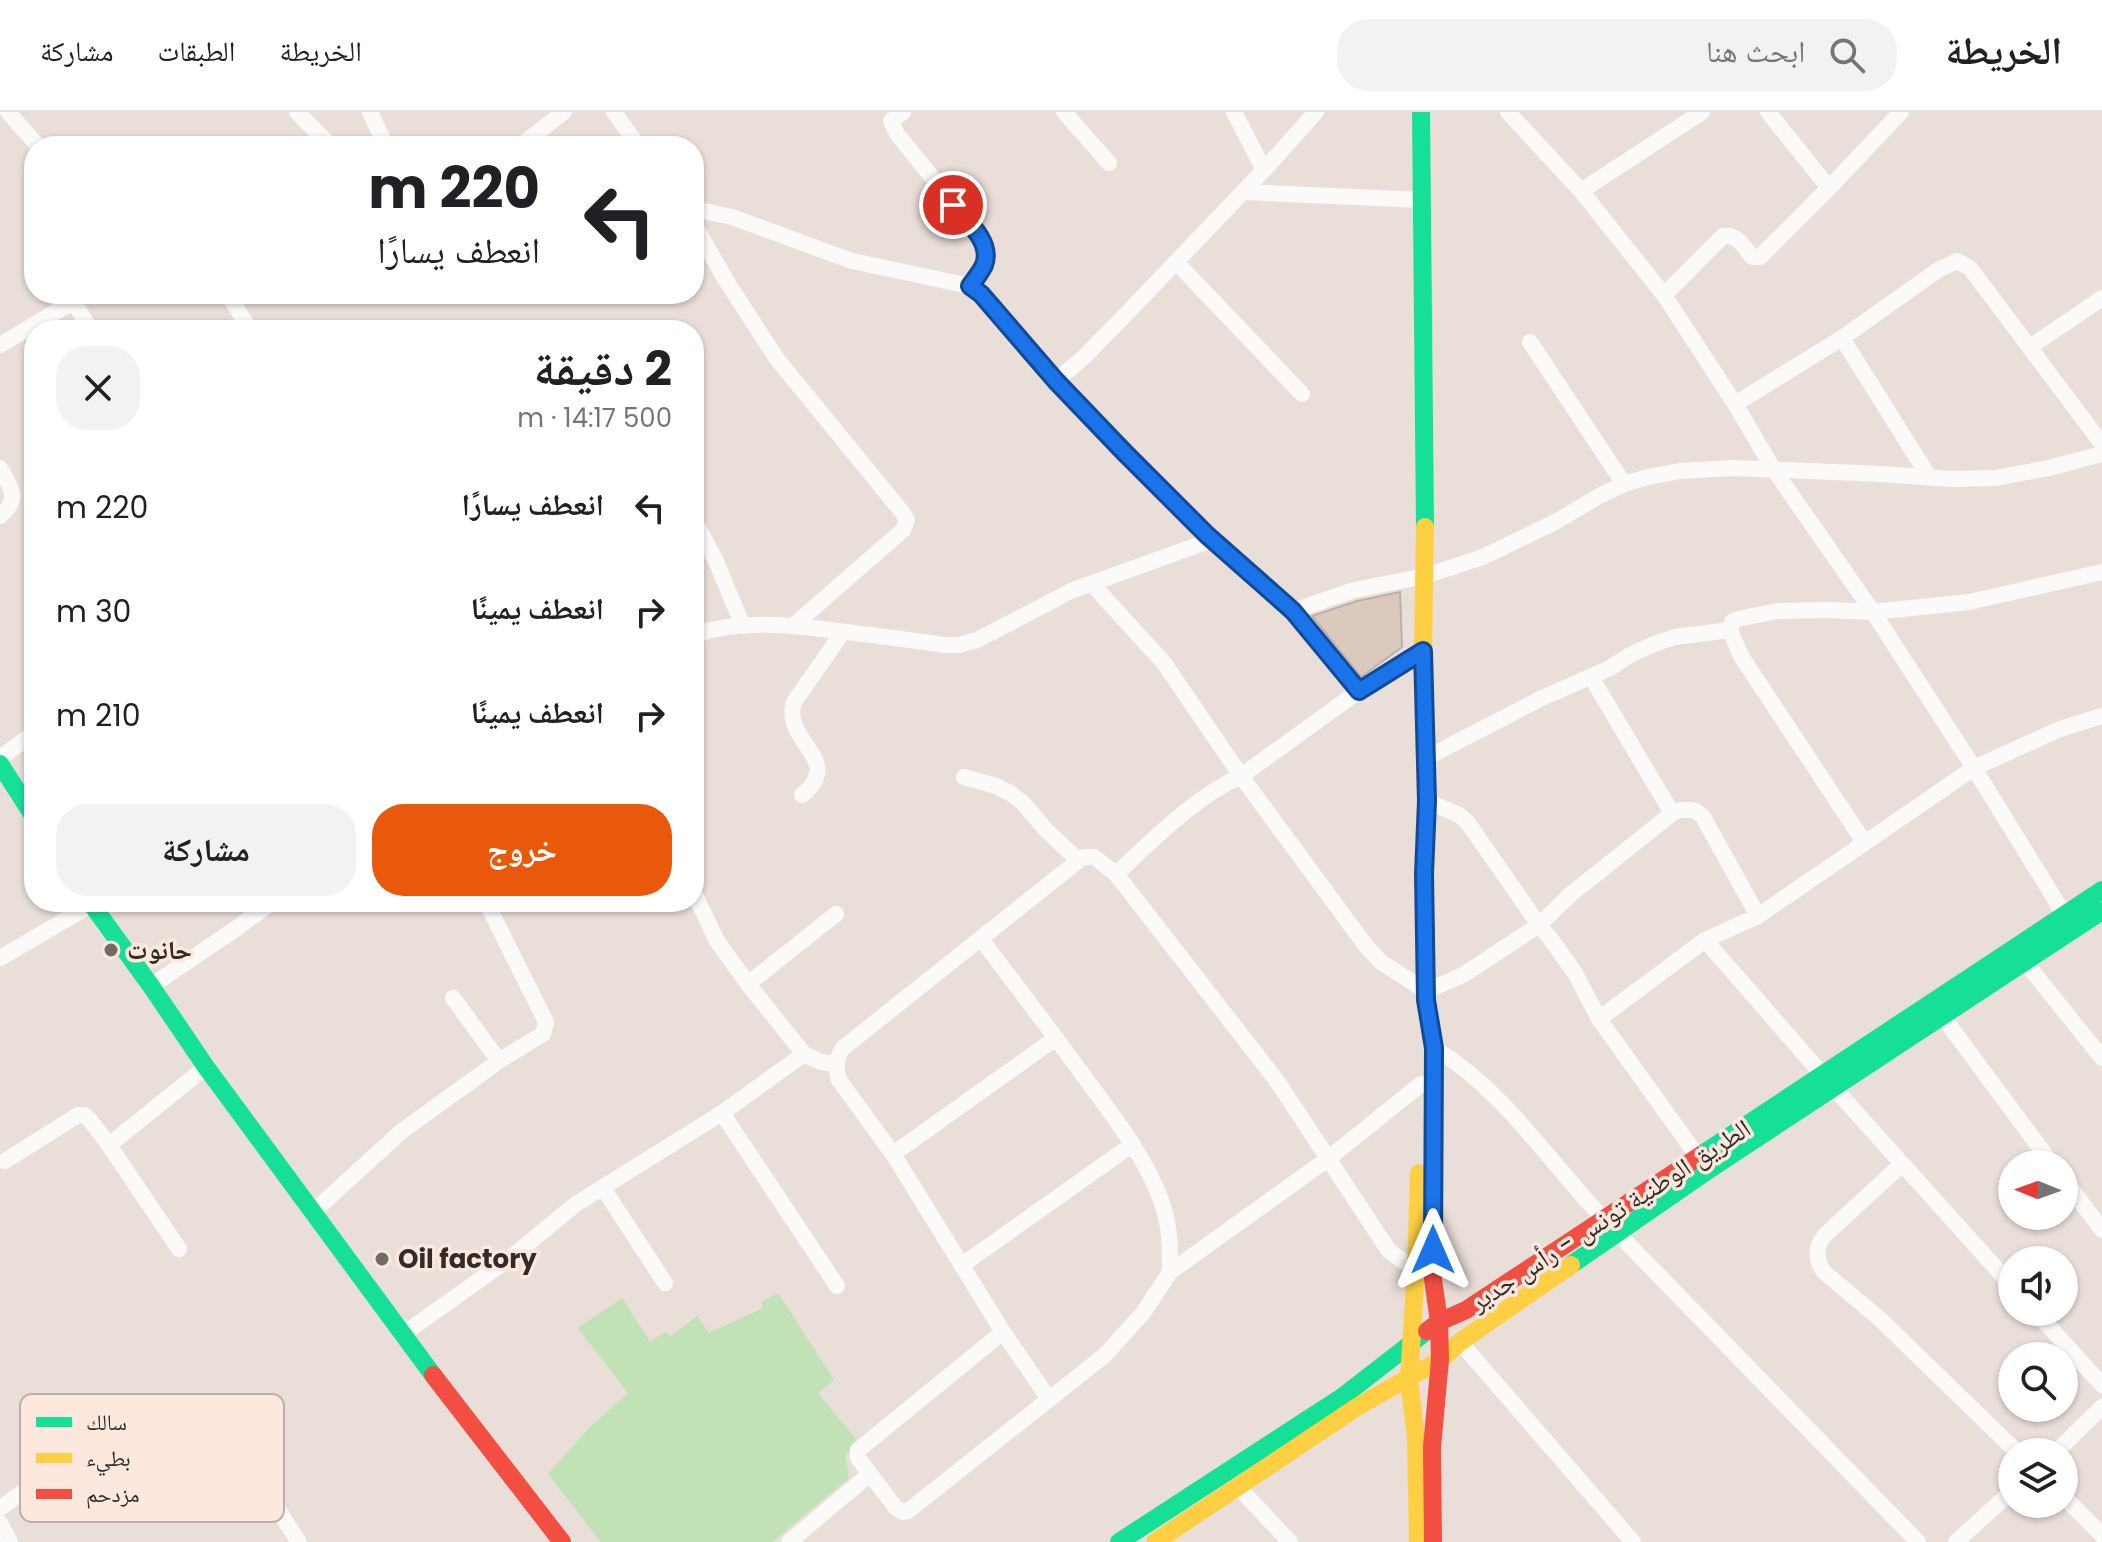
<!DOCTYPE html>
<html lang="ar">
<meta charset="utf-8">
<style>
body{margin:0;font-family:Poppins,"Noto Naskh Arabic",sans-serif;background:#f2f2f2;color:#202124;direction:rtl;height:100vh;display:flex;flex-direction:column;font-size:30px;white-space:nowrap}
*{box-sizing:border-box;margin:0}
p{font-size:26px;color:#757577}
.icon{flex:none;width:44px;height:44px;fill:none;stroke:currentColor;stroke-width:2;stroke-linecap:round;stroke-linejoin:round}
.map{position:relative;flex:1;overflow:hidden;direction:ltr}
.sheet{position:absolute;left:24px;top:208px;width:680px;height:592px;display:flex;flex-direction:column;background:#fff;border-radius:32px;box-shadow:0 2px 6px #0004;direction:rtl}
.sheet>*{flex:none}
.guide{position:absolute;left:24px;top:24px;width:680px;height:168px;border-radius:32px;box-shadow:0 2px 6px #0004;direction:rtl;background:#fff;color:#202124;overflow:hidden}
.needle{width:52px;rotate:271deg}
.controls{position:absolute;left:1998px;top:1038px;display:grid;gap:16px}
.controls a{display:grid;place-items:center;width:80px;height:80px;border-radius:50%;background:#fff;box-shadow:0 2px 6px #0004;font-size:40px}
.pin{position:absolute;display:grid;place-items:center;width:68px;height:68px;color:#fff;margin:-34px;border:4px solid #fff;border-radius:50%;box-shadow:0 2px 8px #0007}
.me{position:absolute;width:88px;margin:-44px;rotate:0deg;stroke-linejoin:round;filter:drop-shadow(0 0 6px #0008)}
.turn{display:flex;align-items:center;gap:28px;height:168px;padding:0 32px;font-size:36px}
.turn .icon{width:104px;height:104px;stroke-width:2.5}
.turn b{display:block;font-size:56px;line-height:68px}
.round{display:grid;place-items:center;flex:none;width:84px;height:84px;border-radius:32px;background:#f2f2f2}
.overview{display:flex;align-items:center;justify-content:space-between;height:136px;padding:0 32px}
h1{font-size:48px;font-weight:700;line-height:60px}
.primary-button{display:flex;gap:16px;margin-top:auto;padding:16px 32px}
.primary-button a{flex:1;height:92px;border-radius:32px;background:#ea580c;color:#fff;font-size:32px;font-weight:700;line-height:92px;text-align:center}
.primary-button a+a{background:#f2f2f2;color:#202124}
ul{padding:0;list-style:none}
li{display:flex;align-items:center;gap:24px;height:104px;padding:0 32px}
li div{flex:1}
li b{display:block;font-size:30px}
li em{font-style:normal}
header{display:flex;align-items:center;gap:48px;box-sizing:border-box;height:112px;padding:0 40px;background:#fff;border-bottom:2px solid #e0e0e0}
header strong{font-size:38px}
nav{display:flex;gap:44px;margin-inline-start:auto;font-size:28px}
.search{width:560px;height:72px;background:#f2f2f2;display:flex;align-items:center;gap:20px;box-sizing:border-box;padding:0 28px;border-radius:32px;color:#757577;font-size:30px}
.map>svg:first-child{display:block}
.green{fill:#c1e1b6}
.building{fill:#dcc9be;stroke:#b9b1ad;stroke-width:2}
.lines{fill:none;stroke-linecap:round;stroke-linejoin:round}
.street{stroke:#fcfaf9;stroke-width:16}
.fast{stroke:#16e098;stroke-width:18}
.slow{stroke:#ffcf43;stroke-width:18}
.jam{stroke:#f24e42;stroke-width:18}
.route-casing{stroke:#114b97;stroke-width:20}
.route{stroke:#1a73e8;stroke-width:14}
.poi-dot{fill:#726a65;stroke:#fce8df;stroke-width:3}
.labels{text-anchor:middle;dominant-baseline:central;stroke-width:7;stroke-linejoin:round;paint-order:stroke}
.poi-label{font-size:26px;font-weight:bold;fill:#322b27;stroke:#fce8df;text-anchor:start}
.street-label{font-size:26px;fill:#322b27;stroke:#fce8df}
.key{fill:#fce8df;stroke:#bfafa8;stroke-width:2}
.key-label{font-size:22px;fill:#322b27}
</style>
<header>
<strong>الخريطة</strong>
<div class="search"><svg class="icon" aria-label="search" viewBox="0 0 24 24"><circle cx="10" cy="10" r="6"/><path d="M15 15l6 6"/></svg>ابحث هنا</div>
<nav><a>الخريطة</a><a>الطبقات</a><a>مشاركة</a></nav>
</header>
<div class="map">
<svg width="2102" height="1430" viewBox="0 0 2102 1430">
<rect width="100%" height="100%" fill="#e9ded8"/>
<path class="green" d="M778 1181 834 1268 818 1281 859 1331 845 1343 849 1366 772 1430H601L548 1362 589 1316 628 1281 578 1216 622 1186 650 1230 665 1220 671 1224 697 1204 709 1221 763 1196 761 1190Z"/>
<path class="building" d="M1400 480 1402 535 1361 565 1312 504 1357 489Z"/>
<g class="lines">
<path class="street" d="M8 0 38 34
M297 0 331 34
M370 0 386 34
M614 0 638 34
M903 0 891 9 897 22 975 118C991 143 986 151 970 174
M1064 0 1109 51
M1234 0 1264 58 1316 0
M1508 0 1581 79 1664 183 1735 292 1774 358 1873 500 1974 656 2064 802
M1768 0 1829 76
M520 34 564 0
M1581 79 1702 0
M1244 80 1422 88
M694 97 732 105 852 149 970 174 975 177 1056 269 1124 340 1207 423 1293 499 1359 579
M694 112 727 170 777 247 902 400 907 408 903 418 794 513
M1176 150 1302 282
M228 182 250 218
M1664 183 1723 124C1738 122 1744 135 1752 145H1760L1829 76 1901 0
M73 189 91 218
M1842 226 1929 365
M1530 230 1624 372
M0 233 86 182
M2030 235 2102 186
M1056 269 1084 245 1132 196 1264 58
M1735 292 1842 226 1938 158 1957 149 1970 156 2102 332
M0 356C11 376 21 387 0 404
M694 408 715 447 743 514
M1092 472 1164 551 1241 664 1366 834 1381 850 1426 879 1463 863 1539 813 1571 782 1674 700 1680 698H1691L1696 699 1703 705 1758 804
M1293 499 1354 478 1425 464 1483 445 1557 409 1599 384 1624 372 1648 365 1680 359 1733 356 1882 362 1951 367 1995 366 2049 356 2102 342
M694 523C742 506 798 514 847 520 879 524 912 528 945 533H959L977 528 1073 478 1212 428
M1591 565 1672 701
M0 646 34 621
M1426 646 1540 587 1610 556 1630 543 1654 532 1675 525 1730 518
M964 665 996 674 1010 681 1023 691 1046 718 1078 748
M802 683C846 647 781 630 794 590L843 520
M1427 689 1459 703 1468 711 1539 813 1550 826 1575 861 1599 907 1698 1045
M1864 730 1741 544 1730 518 1732 510 1738 507 1777 499 1827 498 1873 500 1969 490 2102 460
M1116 762 1277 969 1389 1139 1416 1158
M695 783 717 829 748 872 804 942
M981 827C1018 876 1055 924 1091 974 1118 1010 1149 1051 1163 1094 1170 1115 1170 1138 1170 1160L1329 1046 1421 972
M1705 828 1834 976 2012 1174
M0 846 91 793
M2025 850 2102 946
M748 872 836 802
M151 874 237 816 272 790
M453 886 499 949
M1943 905 2052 1052
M1599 907 1705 828 1758 804 1974 656 2060 617 2102 604
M1434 936C1504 978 1548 1049 1604 1107 1708 1215 1813 1322 1918 1430
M722 1001 837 1174
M109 1033 206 955
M893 1042 1056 926
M5 1049 78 1003H84L90 1008 109 1033 179 1137
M1902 1052 1825 1123C1815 1135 1815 1147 1824 1160L1881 1208 2017 1340
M2064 1067 2102 1118
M603 1076 665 1171
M313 1100 402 1019 499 949 543 922 546 910 486 790
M962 1153 1133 1032
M2036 1200 2102 1273
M1003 1220 893 1042 839 968C835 956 836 946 843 936L1083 745H1094L1116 762C1154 727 1193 686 1241 664L1359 579 1423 539
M402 1223 509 1147 576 1092 722 1001 804 942 821 950 836 952
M1460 1230 1633 1430
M230 1313 259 1359 267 1381 299 1430
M2056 1340 2102 1295
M870 1362 858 1346V1338L1003 1220 1049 1287
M1237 1374 1290 1430
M2064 1385 2102 1423
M0 1396 55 1358 35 1320 37 1316 66 1296
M0 1411 10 1430
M789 1430 870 1362 896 1396 903 1400 908 1399 1105 1243 1143 1201 1170 1160
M1956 1430 2012 1379"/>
<path class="fast" d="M1421 0 1425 415
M0 652 34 705
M90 790 151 874 206 955 433 1263
M1701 1043 2102 778
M1571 1153 1710 1057 2102 799
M1119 1430 1342 1285 1427 1219"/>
<path class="slow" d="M1425 415 1423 539 1427 689 1424 762 1426 888 1434 936V985
M1155 1430 1357 1295 1440 1248 1460 1230 1571 1153
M1418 1430 1416 1326 1409 1267 1416 1158 1419 1061"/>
<path class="jam" d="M1427 1219 1439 1210 1466 1198 1701 1043
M433 1263 562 1430
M1433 1430 1432 1335 1440 1248 1439 1210 1433 1167 1434 985"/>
</g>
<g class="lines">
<g class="route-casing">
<path id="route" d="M953 93C966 108 993 130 984 153 981 160 975 167 970 174L981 182 1056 269 1124 340 1207 423 1293 499 1359 579 1423 539 1427 689 1424 762 1426 888 1434 936 1433 1138"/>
</g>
<use href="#route" class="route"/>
</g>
<g class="poi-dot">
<circle cx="111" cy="838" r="8"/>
<circle cx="382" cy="1147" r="8"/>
</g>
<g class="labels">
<g class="poi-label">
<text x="127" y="838">حانوت</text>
<text x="398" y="1147">Oil factory</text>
</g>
<g class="street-label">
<text transform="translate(1610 1103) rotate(-33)">الطريق الوطنية تونس - رأس جدير</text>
</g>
</g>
<rect x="20" y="1282" width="264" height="128" rx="12" class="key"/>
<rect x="36" y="1305" width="36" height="10" fill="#16e098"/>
<rect x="36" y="1341" width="36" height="10" fill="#ffcf43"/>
<rect x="36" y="1377" width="36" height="10" fill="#f24e42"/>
<g class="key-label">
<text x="86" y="1318">سالك</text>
<text x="86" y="1354">بطيء</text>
<text x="86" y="1390">مزدحم</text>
</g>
</svg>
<div class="controls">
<a><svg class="needle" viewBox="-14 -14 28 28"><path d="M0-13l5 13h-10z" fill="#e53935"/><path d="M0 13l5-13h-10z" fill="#757577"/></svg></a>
<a><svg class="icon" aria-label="sound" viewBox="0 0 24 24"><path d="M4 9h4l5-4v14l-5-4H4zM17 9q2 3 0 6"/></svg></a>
<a><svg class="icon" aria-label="search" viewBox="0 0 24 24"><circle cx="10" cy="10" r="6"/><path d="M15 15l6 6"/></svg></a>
<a><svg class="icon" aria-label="layers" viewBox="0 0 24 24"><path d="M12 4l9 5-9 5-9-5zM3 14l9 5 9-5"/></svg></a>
</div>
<div class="pin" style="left:953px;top:93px;background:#d93025"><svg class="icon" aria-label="arrive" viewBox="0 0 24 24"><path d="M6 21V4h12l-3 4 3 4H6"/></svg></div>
<svg class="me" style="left:1433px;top:1138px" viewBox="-20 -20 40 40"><path d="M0-17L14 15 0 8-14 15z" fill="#1a73e8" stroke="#fff" stroke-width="4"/></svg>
<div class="guide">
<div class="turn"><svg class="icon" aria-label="left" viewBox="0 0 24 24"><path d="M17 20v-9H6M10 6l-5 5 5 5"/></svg><div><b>220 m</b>انعطف يسارًا</div></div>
</div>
<section class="sheet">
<div class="overview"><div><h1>2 دقيقة</h1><p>500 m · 14:17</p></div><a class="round"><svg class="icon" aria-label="close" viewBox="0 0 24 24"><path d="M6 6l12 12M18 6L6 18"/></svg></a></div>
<ul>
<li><svg class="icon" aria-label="left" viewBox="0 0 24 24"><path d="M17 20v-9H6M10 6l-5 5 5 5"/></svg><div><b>انعطف يسارًا</b></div><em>220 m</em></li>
<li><svg class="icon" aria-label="right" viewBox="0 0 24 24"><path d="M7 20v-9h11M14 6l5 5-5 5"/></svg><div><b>انعطف يمينًا</b></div><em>30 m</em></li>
<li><svg class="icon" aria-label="right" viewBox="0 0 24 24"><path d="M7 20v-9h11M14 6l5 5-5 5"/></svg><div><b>انعطف يمينًا</b></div><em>210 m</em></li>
</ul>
<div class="primary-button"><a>خروج</a><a>مشاركة</a></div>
</section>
</div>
